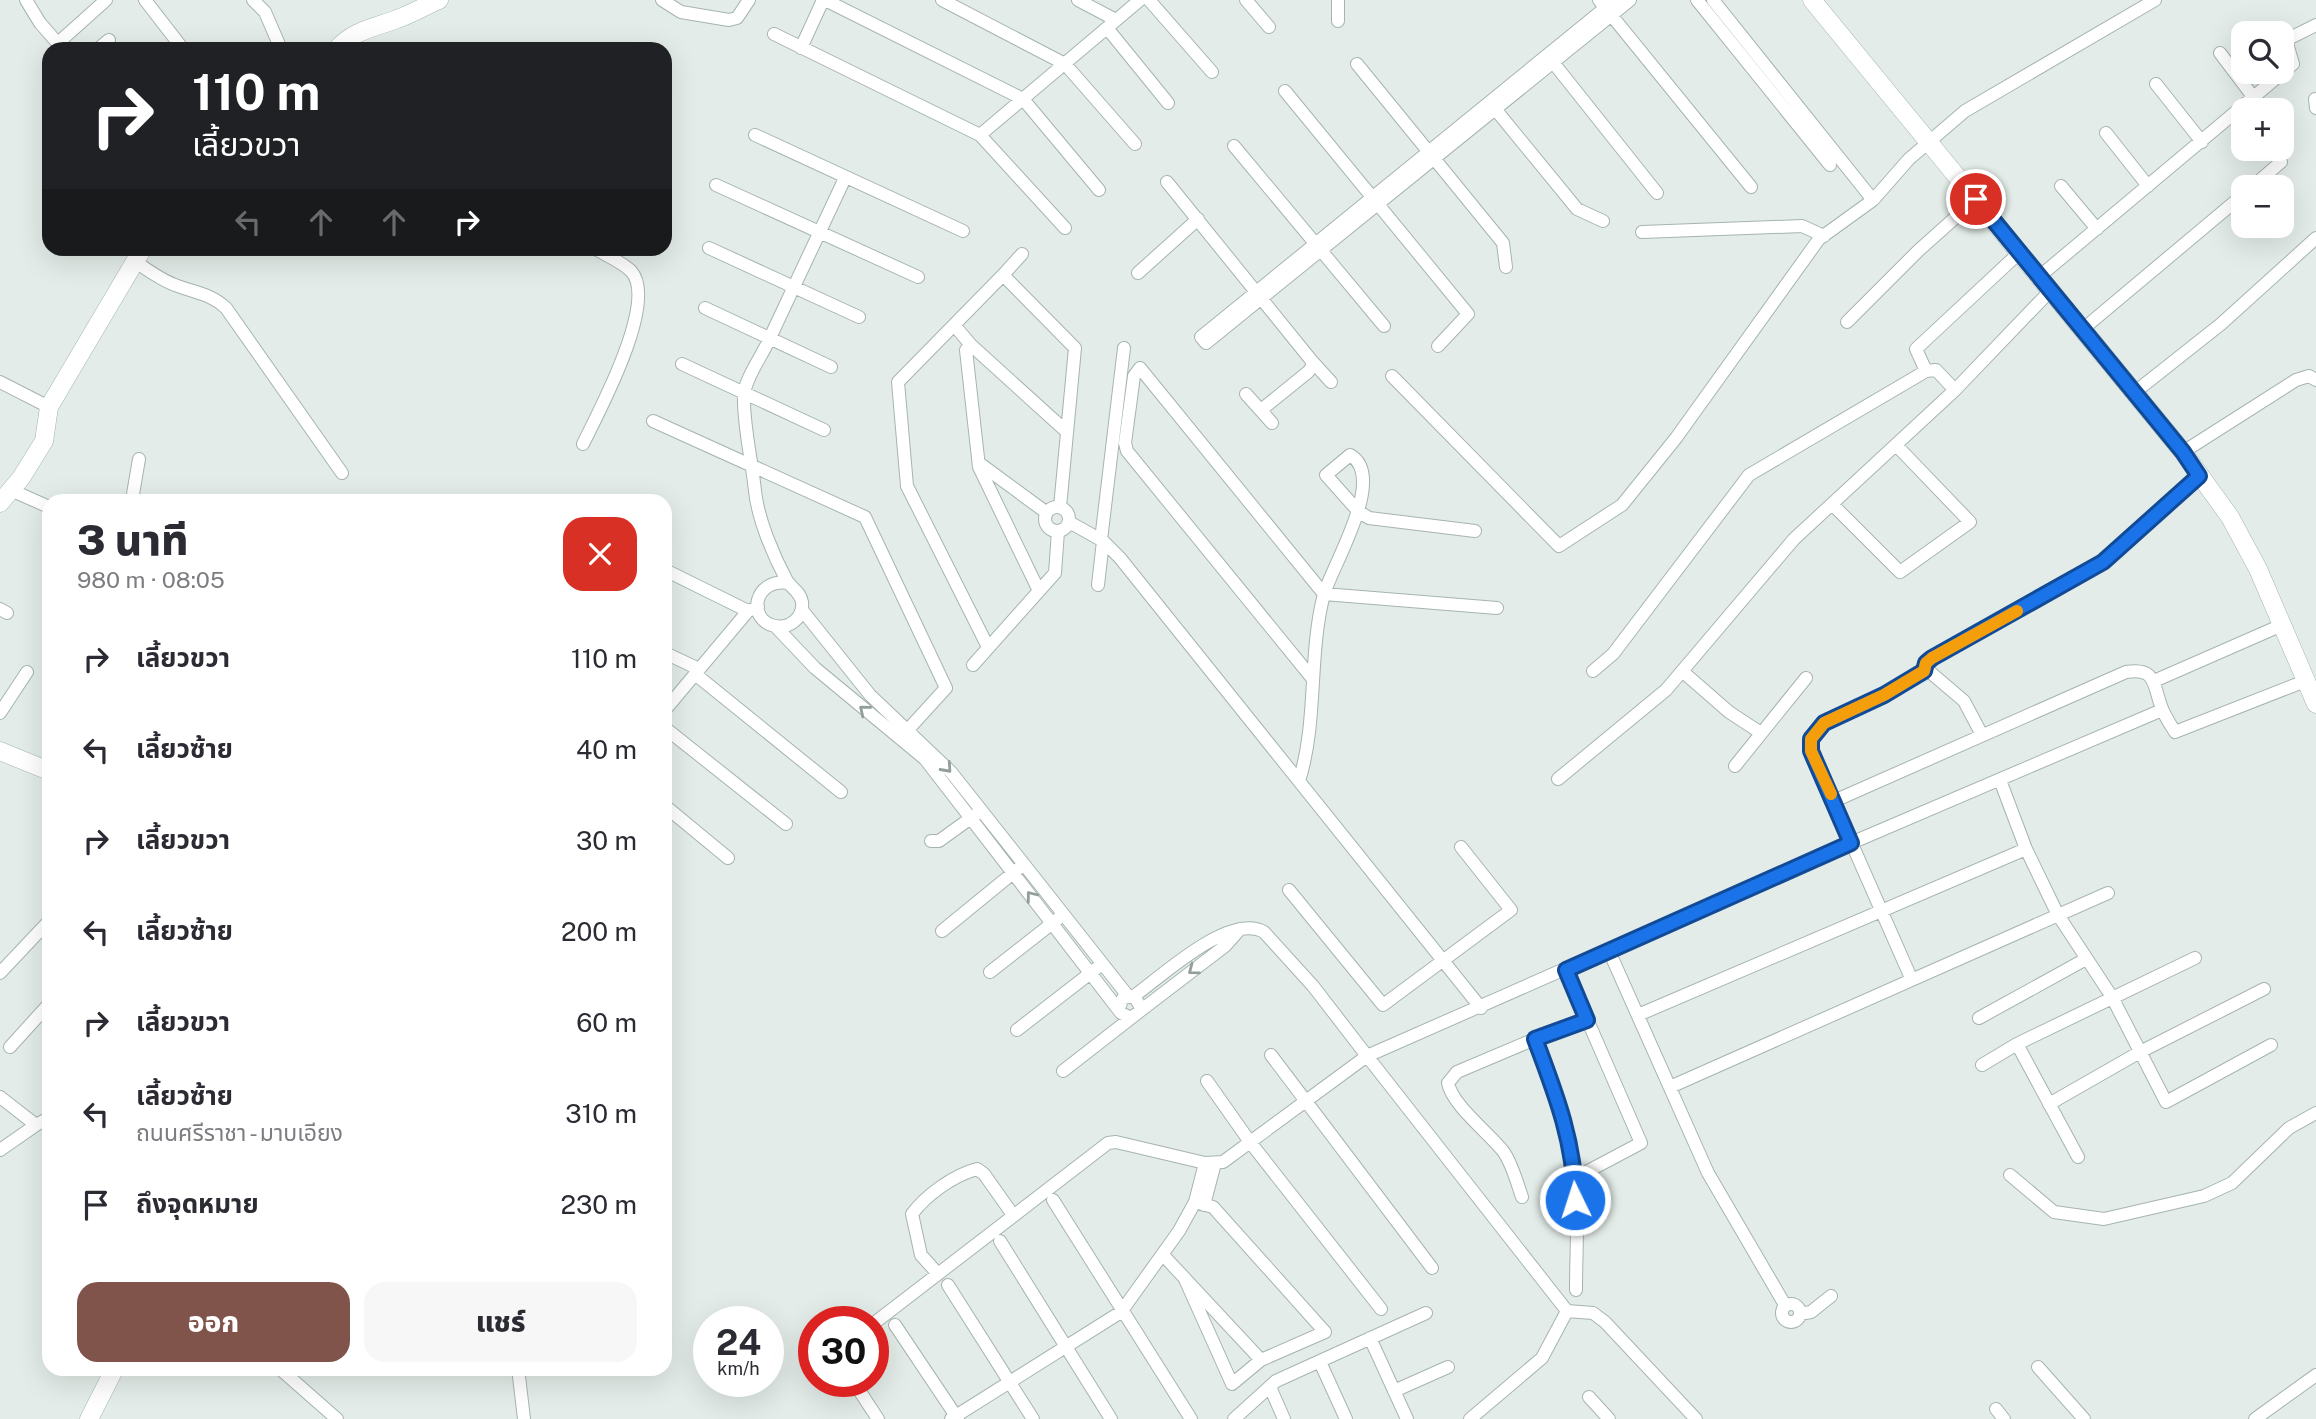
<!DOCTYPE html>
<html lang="th">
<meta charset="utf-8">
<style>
body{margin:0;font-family:"Public Sans","Noto Sans Thai",sans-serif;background:#f7f7f7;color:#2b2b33;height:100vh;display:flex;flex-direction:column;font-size:26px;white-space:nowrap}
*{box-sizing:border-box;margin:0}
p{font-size:23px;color:#7c7c81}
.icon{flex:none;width:38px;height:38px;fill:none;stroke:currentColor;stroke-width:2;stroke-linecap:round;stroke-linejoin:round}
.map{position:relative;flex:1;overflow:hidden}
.sheet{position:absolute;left:42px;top:494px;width:630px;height:882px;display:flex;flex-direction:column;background:#fff;border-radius:21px;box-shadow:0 7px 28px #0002}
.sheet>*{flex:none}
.banner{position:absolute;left:42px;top:42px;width:630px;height:214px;border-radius:21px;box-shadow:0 7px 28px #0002;background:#202124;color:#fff;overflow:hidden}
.buttons{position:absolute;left:2231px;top:21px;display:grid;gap:14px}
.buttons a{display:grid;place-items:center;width:63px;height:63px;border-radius:14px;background:#fff;box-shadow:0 7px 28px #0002;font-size:35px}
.speed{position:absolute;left:693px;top:1306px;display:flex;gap:14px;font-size:35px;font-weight:700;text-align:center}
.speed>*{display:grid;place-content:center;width:91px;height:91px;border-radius:50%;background:#fff;box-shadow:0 7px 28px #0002;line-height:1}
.speed small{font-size:18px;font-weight:400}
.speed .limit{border:10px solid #d22;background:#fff;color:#111}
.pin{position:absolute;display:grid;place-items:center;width:60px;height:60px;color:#fff;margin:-30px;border:4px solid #fff;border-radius:50%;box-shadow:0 2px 7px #0007}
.me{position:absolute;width:77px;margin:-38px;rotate:356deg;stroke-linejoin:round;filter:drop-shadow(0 0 5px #0008)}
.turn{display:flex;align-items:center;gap:24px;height:147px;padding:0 35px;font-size:32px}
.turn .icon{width:91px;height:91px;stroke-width:2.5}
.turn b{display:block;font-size:49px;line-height:60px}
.lanes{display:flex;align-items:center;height:66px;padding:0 35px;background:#0003;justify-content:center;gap:35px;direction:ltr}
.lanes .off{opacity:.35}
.round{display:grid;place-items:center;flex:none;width:74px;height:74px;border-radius:21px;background:#f7f7f7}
.head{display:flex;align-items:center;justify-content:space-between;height:119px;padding:0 35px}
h1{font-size:42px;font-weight:800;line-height:52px}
.button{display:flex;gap:14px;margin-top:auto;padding:14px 35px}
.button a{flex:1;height:80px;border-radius:21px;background:#80544a;color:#fff;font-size:28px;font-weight:800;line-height:80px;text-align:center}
.button a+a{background:#f7f7f7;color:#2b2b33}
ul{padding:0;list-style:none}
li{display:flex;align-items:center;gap:21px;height:91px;padding:0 35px}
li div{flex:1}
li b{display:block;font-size:26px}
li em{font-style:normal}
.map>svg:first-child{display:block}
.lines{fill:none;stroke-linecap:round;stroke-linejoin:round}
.street-casing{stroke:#a6b4af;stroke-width:14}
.secondary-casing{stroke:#a2b7b0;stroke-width:19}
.street{stroke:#fff;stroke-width:12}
.secondary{stroke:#fff;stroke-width:18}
.oneway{stroke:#929e9a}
.route-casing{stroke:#114b97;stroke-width:18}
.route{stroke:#1a73e8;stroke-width:12}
.slow{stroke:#f59e0b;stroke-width:12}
</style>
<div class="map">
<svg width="2316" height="1419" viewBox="0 0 2316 1419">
<rect width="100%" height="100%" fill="#e3ece8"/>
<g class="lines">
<g class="street-casing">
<path id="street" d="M26 0 40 23 61 47
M145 0 183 49
M253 0 265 12 281 49
M662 0 681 12 729 20 737 18 749 0
M825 0 1023 99 1099 190
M942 0 1065 64 1135 144
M1078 0 1116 20
M1149 0 1212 72
M1246 0 1269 27
M1599 0 1751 187
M1615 0 1201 337 1206 343 1630 0
M1697 0 1830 165
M1713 0 1873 200
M1338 21V0
M1107 28 1168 103
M774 34 980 135 1065 228
M58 43 106 0
M801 48 823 0
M98 49 109 40
M2220 53 2254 98
M1548 56 1657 193
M1357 64 1503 243 1506 267
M2156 84 2202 142
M1285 91 1468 314 1438 346
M2315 99 2316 108
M1491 104 1577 209 1603 221
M2106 133 2148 186
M755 135 963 231
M980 135 1140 0
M1234 146 1384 326
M1167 182 1311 360 1313 366 1308 372 1261 410
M716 185 918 277
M2061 186 2097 229
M2252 187 2281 162
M1642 232 1802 226 1824 236
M709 248 859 317
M1022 254 1003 275 1075 348 1060 507
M136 262C149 271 161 280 175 285 195 293 210 293 226 308L342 473
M1138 273 1198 219
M2040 276 2293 64 2286 40 2316 25
M705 308 831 367
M1847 322 1918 251 1976 199
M954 325 971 345 966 350 979 467 1039 591
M2083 329 2244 194
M971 345 1067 432
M1311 360 1331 382
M682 364 824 430
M1926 371 1916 349 2020 252
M1392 376 1559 546 1622 505 1676 438 1819 239 1873 200 1909 159 1965 111 2155 0
M0 382 49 407
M2135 392 2221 324 2316 238
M1246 394 1272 423
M653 421 865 517 946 688 904 734
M583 444C598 413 659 301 631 271 622 262 605 255 594 248
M2183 452 2296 380 2309 376 2316 380
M979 463 1047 513
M13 491 49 507
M132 500 139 459
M1832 504 1900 572 1970 522 1896 445
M1045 519a12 12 0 1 1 24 0a12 12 0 1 1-24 0Z
M1069 522 1103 541 1120 558 1481 1008
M1101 540 1124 348
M665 570 748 611
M788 583C754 578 746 620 775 626 790 629 804 617 802 602 800 591 792 589 787 581 773 555 758 519 755 491 752 460 743 426 744 395 745 379 761 357 768 342 794 287 820 232 845 178
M1098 585 1103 541
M0 609 7 613
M802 610 870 695 951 772 1128 996
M776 627 815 668 925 759 1121 1013 1131 1018 1140 1011V1006L1134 996 1123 998 1119 1008
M988 647 907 486 898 382 1003 275
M665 653 699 669
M973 665 1055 573 1058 531
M1593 671 1613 654 1749 475 1926 371 1936 370 1955 390
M1682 671 1729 712 1761 733
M1924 671 1930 672 1964 701 1982 735
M695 674 841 792
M1312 678 1127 451 1125 443 1134 376 1140 368 1324 594 1497 608
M2154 681 2282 625
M665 710 748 611 758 607
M0 713 27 672
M665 728 786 824
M1735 766 1806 678
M1558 779 1666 690 1794 539 1955 390 2051 290
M2000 780 2026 849 2058 915 2112 997 2166 1102 2271 1045
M1299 781C1318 721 1308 655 1324 594 1332 566 1388 476 1350 455L1326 475 1358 511 1369 518 1475 531
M1834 801 2126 672C2156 667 2153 684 2161 706 2164 715 2170 724 2175 732L2305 681
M665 806 728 858
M931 841H939L975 815
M1289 890 1383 1005 1511 910 1461 847
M942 931 1018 869
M1609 951 1708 1173 1785 1305
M1566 970 1587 1019 1535 1039C1552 1083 1569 1128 1575 1175 1579 1213 1576 1252 1576 1290
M990 972 1059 918
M0 973 49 921
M1911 978 1811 751V739L1824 723 1884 695 1924 671 1926 663 1932 658 2103 562 2199 476
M1140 1011 1225 946 1240 929
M1638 1015 2026 849
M1979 1018 2086 959
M1017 1030 1097 968
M10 1047 49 1004
M1271 1055 1432 1268
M1982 1065 2017 1044
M1063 1071 1131 1018
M1207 1081 1250 1142 1381 1309
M1670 1087 2108 893
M0 1097 36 1125 49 1118
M2049 1104 2140 1052 2264 989
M0 1150 36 1125
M2078 1157 2017 1044 2195 958
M2010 1175 2054 1212 2104 1219 2204 1196 2232 1183 2289 1128 2316 1113
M1575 1178 1641 1143 1587 1019
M1522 1197C1517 1183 1512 1163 1503 1151 1489 1133 1452 1105 1448 1083L1457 1072 1535 1039
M1053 1200 1191 1419
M1195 1202 1213 1207 1325 1332 1261 1360
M1204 1205 1215 1163
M1000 1241 1111 1419
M1163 1255 1261 1360 1232 1384 1184 1277
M938 1274 921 1255 912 1214C926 1195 954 1175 977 1169L984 1174 1013 1215
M948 1285 1033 1419
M1782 1313a9 9 0 1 1 18 0a9 9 0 1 1-18 0Z
M1800 1314 1811 1312 1831 1296
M873 1324 1108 1143 1116 1142 1205 1163 1223 1162 1367 1056 1313 986 1264 932C1230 912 1162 976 1134 996
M895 1325 958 1419
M1370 1338 1407 1419
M1320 1362 1346 1419
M2038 1367 2084 1419
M279 1368 337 1419
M518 1368 524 1419
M853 1381 878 1419
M1270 1387 1284 1419
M1394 1391 1448 1367
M1589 1397 1609 1419
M1996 1409 2004 1419
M951 1419 1121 1312 1179 1231 1195 1202 1205 1163
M1234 1419 1276 1381 1426 1313
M1470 1419 1542 1358 1567 1311
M1696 1419 1605 1322 1593 1313 1567 1311 1367 1056 1851 843 2162 710
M2255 1419 2316 1375"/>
</g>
<g class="secondary-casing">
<path id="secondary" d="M1812 0 2183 452 2230 517 2258 569 2316 704
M337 49C354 30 374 28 397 19 411 14 425 6 439 0
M0 503 21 478 44 441 49 407 143 248
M0 751 49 771
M89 1419 115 1368"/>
</g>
<use href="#street" class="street"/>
<use href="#secondary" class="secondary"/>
</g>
<defs><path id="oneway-chevron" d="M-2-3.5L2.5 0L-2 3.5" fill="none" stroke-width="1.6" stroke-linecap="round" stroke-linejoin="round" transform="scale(1.75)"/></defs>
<g class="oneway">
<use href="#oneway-chevron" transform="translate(864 710) rotate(-141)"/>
<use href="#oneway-chevron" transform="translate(947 768) rotate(48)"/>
<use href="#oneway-chevron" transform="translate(1031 896) rotate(-128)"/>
<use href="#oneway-chevron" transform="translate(1193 970) rotate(143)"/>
</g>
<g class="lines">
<g class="route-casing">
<path id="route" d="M1575 1200C1575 1143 1555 1092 1535 1039L1587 1020 1566 970 1851 843 1811 751V739L1824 723 1884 695 1924 671 1926 663 1932 658 2103 562 2199 476 2183 452 1976 199"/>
</g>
<use href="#route" class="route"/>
<path class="slow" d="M1831 794 1811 751V739L1824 723 1884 695 1924 671 1926 663 1932 658 2017 611"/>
</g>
</svg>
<div class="buttons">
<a><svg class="icon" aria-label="search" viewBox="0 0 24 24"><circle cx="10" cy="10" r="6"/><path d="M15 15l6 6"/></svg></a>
<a>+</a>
<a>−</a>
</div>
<div class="speed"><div>24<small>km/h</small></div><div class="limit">30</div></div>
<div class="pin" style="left:1976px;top:199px;background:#d93025"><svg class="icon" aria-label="arrive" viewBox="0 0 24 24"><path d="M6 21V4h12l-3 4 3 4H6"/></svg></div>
<svg class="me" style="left:1575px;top:1200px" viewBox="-20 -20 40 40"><circle r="17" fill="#1a73e8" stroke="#fff" stroke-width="3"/><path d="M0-11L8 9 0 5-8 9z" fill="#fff"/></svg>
<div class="banner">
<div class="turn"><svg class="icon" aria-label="right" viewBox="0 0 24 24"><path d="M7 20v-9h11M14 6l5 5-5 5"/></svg><div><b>110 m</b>เลี้ยวขวา</div></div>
<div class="lanes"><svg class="icon off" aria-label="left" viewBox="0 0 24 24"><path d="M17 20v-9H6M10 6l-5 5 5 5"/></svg><svg class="icon off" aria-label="ahead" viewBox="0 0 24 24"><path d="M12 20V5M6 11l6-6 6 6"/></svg><svg class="icon off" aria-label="ahead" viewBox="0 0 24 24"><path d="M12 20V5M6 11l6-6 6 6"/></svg><svg class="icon" aria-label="right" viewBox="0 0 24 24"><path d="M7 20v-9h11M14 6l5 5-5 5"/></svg></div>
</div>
<section class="sheet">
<div class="head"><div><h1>3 นาที</h1><p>980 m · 08:05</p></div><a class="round" style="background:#d93025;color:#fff"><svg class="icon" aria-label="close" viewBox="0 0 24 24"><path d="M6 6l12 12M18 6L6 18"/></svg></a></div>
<ul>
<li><svg class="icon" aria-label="right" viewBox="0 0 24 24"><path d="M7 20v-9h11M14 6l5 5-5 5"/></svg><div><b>เลี้ยวขวา</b></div><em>110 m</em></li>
<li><svg class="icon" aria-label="left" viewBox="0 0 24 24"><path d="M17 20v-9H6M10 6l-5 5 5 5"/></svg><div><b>เลี้ยวซ้าย</b></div><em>40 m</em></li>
<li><svg class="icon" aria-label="right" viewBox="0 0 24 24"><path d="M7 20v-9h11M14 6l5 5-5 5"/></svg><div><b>เลี้ยวขวา</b></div><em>30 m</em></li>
<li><svg class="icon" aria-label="left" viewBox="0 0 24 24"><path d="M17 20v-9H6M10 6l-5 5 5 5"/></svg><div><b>เลี้ยวซ้าย</b></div><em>200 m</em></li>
<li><svg class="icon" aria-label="right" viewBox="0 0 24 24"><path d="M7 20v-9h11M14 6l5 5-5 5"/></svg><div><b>เลี้ยวขวา</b></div><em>60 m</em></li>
<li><svg class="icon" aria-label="left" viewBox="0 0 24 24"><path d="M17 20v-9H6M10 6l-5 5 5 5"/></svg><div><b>เลี้ยวซ้าย</b><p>ถนนศรีราชา - มาบเอียง</p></div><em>310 m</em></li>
<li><svg class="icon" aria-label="arrive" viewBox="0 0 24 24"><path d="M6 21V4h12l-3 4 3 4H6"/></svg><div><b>ถึงจุดหมาย</b></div><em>230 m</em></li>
</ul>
<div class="button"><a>ออก</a><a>แชร์</a></div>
</section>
</div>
